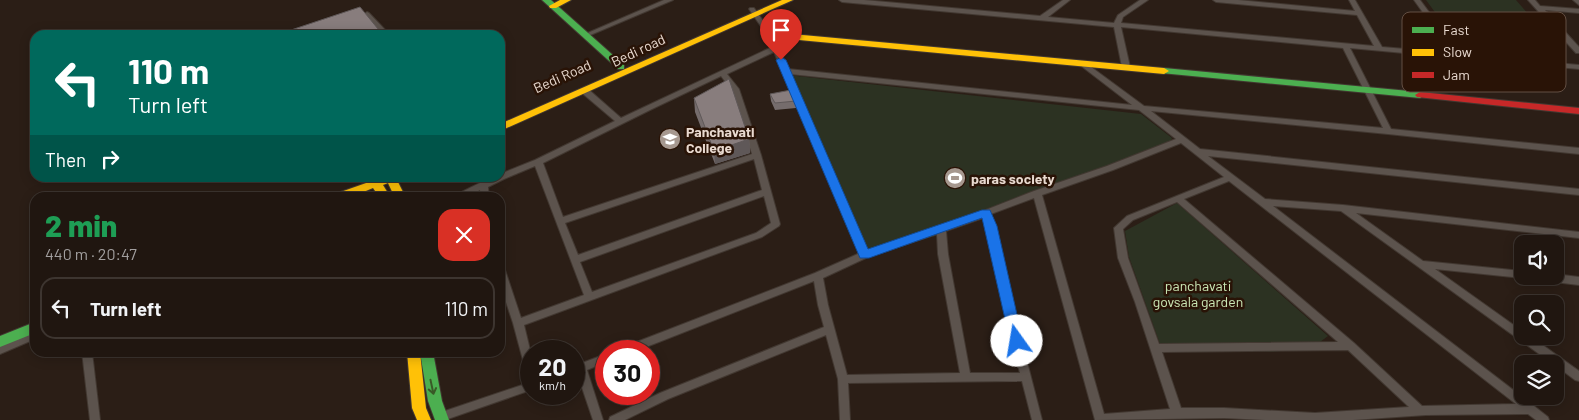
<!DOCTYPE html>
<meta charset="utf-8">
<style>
body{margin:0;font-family:Barlow,sans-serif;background:#281f19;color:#f1f3f6;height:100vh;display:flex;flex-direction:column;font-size:19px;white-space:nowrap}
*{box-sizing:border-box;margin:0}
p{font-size:16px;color:#a29f9f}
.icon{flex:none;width:28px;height:28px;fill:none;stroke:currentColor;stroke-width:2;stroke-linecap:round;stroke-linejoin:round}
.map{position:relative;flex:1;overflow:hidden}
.sheet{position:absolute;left:30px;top:192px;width:475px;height:165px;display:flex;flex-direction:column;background:#201610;border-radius:15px;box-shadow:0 2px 12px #0003,0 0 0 1px #3d3530}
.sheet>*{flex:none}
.banner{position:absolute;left:30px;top:30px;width:475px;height:152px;border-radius:15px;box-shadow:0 2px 12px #0003,0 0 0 1px #3d3530;background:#00695c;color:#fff;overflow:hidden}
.controls{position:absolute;left:1514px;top:235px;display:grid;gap:10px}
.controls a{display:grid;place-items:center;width:50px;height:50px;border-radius:10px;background:#201610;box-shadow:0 2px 12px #0003,0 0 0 1px #3d3530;font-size:25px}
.speed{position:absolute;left:520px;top:340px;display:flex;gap:10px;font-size:25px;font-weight:700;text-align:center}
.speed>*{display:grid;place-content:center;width:65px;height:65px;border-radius:50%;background:#201610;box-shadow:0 2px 12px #0003,0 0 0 1px #3d3530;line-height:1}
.speed small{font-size:12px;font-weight:400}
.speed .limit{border:8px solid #d22;background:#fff;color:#111}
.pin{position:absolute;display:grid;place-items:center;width:42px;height:42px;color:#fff;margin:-51px -21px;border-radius:50% 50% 50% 0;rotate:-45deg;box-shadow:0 0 5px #0007}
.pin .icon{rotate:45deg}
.me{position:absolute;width:55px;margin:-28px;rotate:347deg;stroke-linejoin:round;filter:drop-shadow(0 0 4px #0008)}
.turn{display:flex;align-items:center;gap:18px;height:105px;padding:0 15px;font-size:22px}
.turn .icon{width:65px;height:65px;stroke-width:2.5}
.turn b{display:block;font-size:35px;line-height:42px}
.then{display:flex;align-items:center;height:48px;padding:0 15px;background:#0003;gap:10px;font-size:19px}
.round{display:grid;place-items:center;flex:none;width:52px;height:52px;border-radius:15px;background:#281f19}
.headline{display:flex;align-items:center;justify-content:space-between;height:85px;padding:0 15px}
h1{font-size:30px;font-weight:800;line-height:38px;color:#1e9e55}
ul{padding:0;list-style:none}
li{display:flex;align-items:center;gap:15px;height:62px;margin:0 10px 8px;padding:0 5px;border:2px solid #3d3530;border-radius:15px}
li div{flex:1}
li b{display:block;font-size:19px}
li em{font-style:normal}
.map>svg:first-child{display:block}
.green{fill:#2c3222}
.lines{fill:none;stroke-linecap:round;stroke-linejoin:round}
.street-casing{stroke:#423831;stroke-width:2}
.fast-casing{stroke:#423831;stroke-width:2}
.slow-casing{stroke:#423831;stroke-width:2}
.jam-casing{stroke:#423831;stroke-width:2}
.street{fill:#5c534d;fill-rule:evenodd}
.fast{fill:#4caf50;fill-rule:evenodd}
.slow{fill:#ffc107;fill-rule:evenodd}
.jam{fill:#c62828;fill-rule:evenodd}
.wall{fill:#756c6c}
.shaded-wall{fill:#5f5858}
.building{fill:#887d7d;stroke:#5f5858}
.oneway{stroke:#395927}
.route{fill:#1a73e8;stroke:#114b97}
.labels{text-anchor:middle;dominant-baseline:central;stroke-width:5;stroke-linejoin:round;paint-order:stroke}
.street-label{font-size:14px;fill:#e9dad0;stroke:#291306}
.poi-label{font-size:14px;font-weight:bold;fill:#e9dad0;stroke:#291306;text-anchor:start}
.park-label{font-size:14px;fill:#cbe8b6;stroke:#291306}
.key{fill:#291306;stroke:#634f43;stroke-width:1}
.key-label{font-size:14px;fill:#e9dad0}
</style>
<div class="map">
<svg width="1579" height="420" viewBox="0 0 1579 420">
<rect width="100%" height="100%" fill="#2b1e16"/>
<path class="green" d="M1426 0H1516L1566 58 1467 50 1453 37Z
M788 75 1141 114 1172 138 1170 142 979 215 936 236 866 251Z
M1177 203 1328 336 1316 345 1273 352 1160 344 1129 257 1125 231Z"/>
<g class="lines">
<g class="street-casing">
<path id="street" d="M664 0H673L588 36H584L583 35Z
M839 0H864L1040 16 1063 0H1070L1048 17 1114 23 1118 15 1140 0H1148L1123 17 1121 23 1374 46 1357 15 1216 2 1213 0H1238L1355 11 1349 0H1355L1382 47 1452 53 1414 0H1420L1460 54 1579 65V69L1350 48 1391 129 1579 148V154L1388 134 1151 111 1200 149 1579 189V195L1208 156 1265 199 1343 205 1579 232V238L1356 213 1423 261 1522 271V276H1525L1522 278 1435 269 1522 331V336H1530L1579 371V381L1575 380 1555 365V364H1553L1341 211 1273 206 1534 406 1548 417 1549 420H1536L1528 414 1426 415 1353 420H1265L1224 418 1095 420 1034 198 991 214 995 227 1017 323 1042 420H1032L1022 381 848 383 850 420H840L838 379 826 335 668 399 625 420H609L610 417 660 393 824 327 818 305 814 281 636 351H620L621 348 815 273 860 253 774 52 727 74 739 89 761 155 780 224 779 226 762 237 524 325 531 354V376L527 375 513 323 500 284V266L503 267 505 270 521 318 584 295 535 166 504 179 488 187 489 198H481L480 190 465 198H452L453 196C467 190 485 178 500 178V174L535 160 615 121 582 93 581 91 582 89H588L621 118 772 47 767 35 749 9 750 8H754L773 35 788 69 1132 105 1080 65 1079 63 1083 61 1144 106 1383 128 1343 48 1121 27 1130 67 1126 69 1122 67 1114 27 842 2ZM790 74 1139 110 1176 139 1107 166 1034 191 955 222 868 251ZM721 76 731 89 752 154 563 217 543 163 652 109ZM1181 143 1224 177 1127 216 1114 228 1118 258 1135 302 1170 409 1104 414 1042 195 1113 170ZM754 159 762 190 578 255 565 223ZM1229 181 1516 404 1422 406 1354 343 1184 199ZM764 196 771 223 756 233 592 292 580 262ZM1177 202 1338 342 1159 344 1128 258 1123 229 1133 220ZM983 218 987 227 1007 323 1020 373H970L948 254 946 231ZM937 234 938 254 960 373 847 375 828 305 823 278 868 257ZM1348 350 1409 407 1315 413 1224 408H1181L1162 352Z
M1528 0H1535L1540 6 1579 9V13L1545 10 1579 47V53H1576Z
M1573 0H1579V5Z
M367 12 369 13 390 35H383L365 15 364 14Z
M1555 274 1579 277V285L1538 280 1535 279 1533 276H1555Z
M35 331V339L0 354V346Z
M82 352H92L100 420H90Z
M606 354V362L587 370 603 420H593L577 373 574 374V366Z
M531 382V390L445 420H436L435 417 436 414Z"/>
</g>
<g class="fast-casing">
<path id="fast" d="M542 0H551L624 65V69H618Z
M1164 68 1420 92 1425 95 1420 98 1161 73V69Z
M35 322V333L0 347V336Z
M420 352H433L442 401 449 420H435L428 401Z"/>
</g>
<g class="slow-casing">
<path id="slow" d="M560 0H571L556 8H550L549 6Z
M782 0H793L500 131V124Z
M770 32 1164 68 1169 71 1164 74 767 37V33Z
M369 178H396L406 198H395L388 183 383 185 391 198H380L373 188 349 198H331L332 195 369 182Z
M407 352H420L426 408 431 420H417L412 408Z"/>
</g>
<g class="jam-casing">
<path id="jam" d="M1420 92 1579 108V114L1417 97 1415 95Z"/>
</g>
<use href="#street" class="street"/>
<use href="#fast" class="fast"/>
<use href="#slow" class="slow"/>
<use href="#jam" class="jam"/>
</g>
<path class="wall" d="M1431 51 1443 55 1484 70 1479 77 1441 74 1439 71 1434 70 1427 58Z
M770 94 796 101V108L775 110 771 101Z
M694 98 749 139 750 153 715 164 695 112Z"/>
<path class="shaded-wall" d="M749 139 750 153 715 164 714 151Z"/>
<path class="building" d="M360 7 383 35H283L282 33Z
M729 79 749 139 714 151 694 98Z
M791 90 796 101 775 103 770 94Z"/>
<defs><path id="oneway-shaft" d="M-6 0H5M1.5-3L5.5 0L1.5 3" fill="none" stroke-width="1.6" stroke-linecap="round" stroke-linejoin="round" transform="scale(1.25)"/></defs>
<use class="oneway" href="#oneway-shaft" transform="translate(432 387) rotate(78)"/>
<path class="route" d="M781 57 786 60 868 249 982 210H990L997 226 1023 341 1022 345 1017 346 1012 345 1010 341 982 218 869 258H860L776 60Z"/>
<defs>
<g id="university-disc" transform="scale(1.125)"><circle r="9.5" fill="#a6988f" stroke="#291306"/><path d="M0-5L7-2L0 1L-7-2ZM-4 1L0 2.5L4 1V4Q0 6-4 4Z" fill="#fff"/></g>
<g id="stadium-disc" transform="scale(1.125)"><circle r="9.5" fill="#a6988f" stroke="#291306"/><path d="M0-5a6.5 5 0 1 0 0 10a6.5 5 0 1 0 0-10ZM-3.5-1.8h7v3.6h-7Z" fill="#fff"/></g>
</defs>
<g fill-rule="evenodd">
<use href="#university-disc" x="670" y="139"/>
<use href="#stadium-disc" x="955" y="178"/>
</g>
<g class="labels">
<g class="street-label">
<text transform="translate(638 50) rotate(-25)">Bedi road</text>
<text transform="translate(562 76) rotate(-24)">Bedi Road</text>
</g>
<g class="poi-label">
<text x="686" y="131">Panchavati<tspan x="686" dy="16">College</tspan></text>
<text x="971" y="178">paras society</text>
</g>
<g class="park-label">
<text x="1198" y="285">panchavati<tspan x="1198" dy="16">govsala garden</tspan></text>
</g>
</g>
<rect x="1402" y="12" width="164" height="80" rx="8" class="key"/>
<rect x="1412" y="27" width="22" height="6" fill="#4caf50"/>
<rect x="1412" y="49" width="22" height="7" fill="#ffc107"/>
<rect x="1412" y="72" width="22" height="6" fill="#c62828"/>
<g class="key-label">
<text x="1443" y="35">Fast</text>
<text x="1443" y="57">Slow</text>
<text x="1443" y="80">Jam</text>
</g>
</svg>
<div class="controls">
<a><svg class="icon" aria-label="sound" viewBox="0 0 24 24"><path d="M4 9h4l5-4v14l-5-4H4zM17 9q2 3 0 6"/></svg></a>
<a><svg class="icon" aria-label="search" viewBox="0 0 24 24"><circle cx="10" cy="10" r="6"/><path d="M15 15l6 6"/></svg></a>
<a><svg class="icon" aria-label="layers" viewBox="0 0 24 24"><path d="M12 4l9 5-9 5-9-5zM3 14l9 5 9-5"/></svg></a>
</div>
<div class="speed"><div>20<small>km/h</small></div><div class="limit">30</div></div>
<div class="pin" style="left:781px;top:60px;background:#d93025"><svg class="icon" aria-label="arrive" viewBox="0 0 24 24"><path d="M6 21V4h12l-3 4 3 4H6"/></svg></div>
<svg class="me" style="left:1017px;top:341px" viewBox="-20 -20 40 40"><circle r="19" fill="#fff"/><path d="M0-13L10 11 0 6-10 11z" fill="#1a73e8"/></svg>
<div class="banner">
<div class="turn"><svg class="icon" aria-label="left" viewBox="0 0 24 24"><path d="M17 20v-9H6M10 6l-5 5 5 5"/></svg><div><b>110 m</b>Turn left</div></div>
<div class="then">Then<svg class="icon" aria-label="right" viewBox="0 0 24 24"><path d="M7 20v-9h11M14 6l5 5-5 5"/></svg></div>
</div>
<section class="sheet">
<div class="headline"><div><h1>2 min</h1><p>440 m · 20:47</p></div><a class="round" style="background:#d93025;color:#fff"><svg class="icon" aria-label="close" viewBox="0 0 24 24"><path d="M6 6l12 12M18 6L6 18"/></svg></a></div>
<ul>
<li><svg class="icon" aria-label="left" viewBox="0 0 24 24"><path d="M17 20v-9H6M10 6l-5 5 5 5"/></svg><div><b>Turn left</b></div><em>110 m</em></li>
</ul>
</section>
</div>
